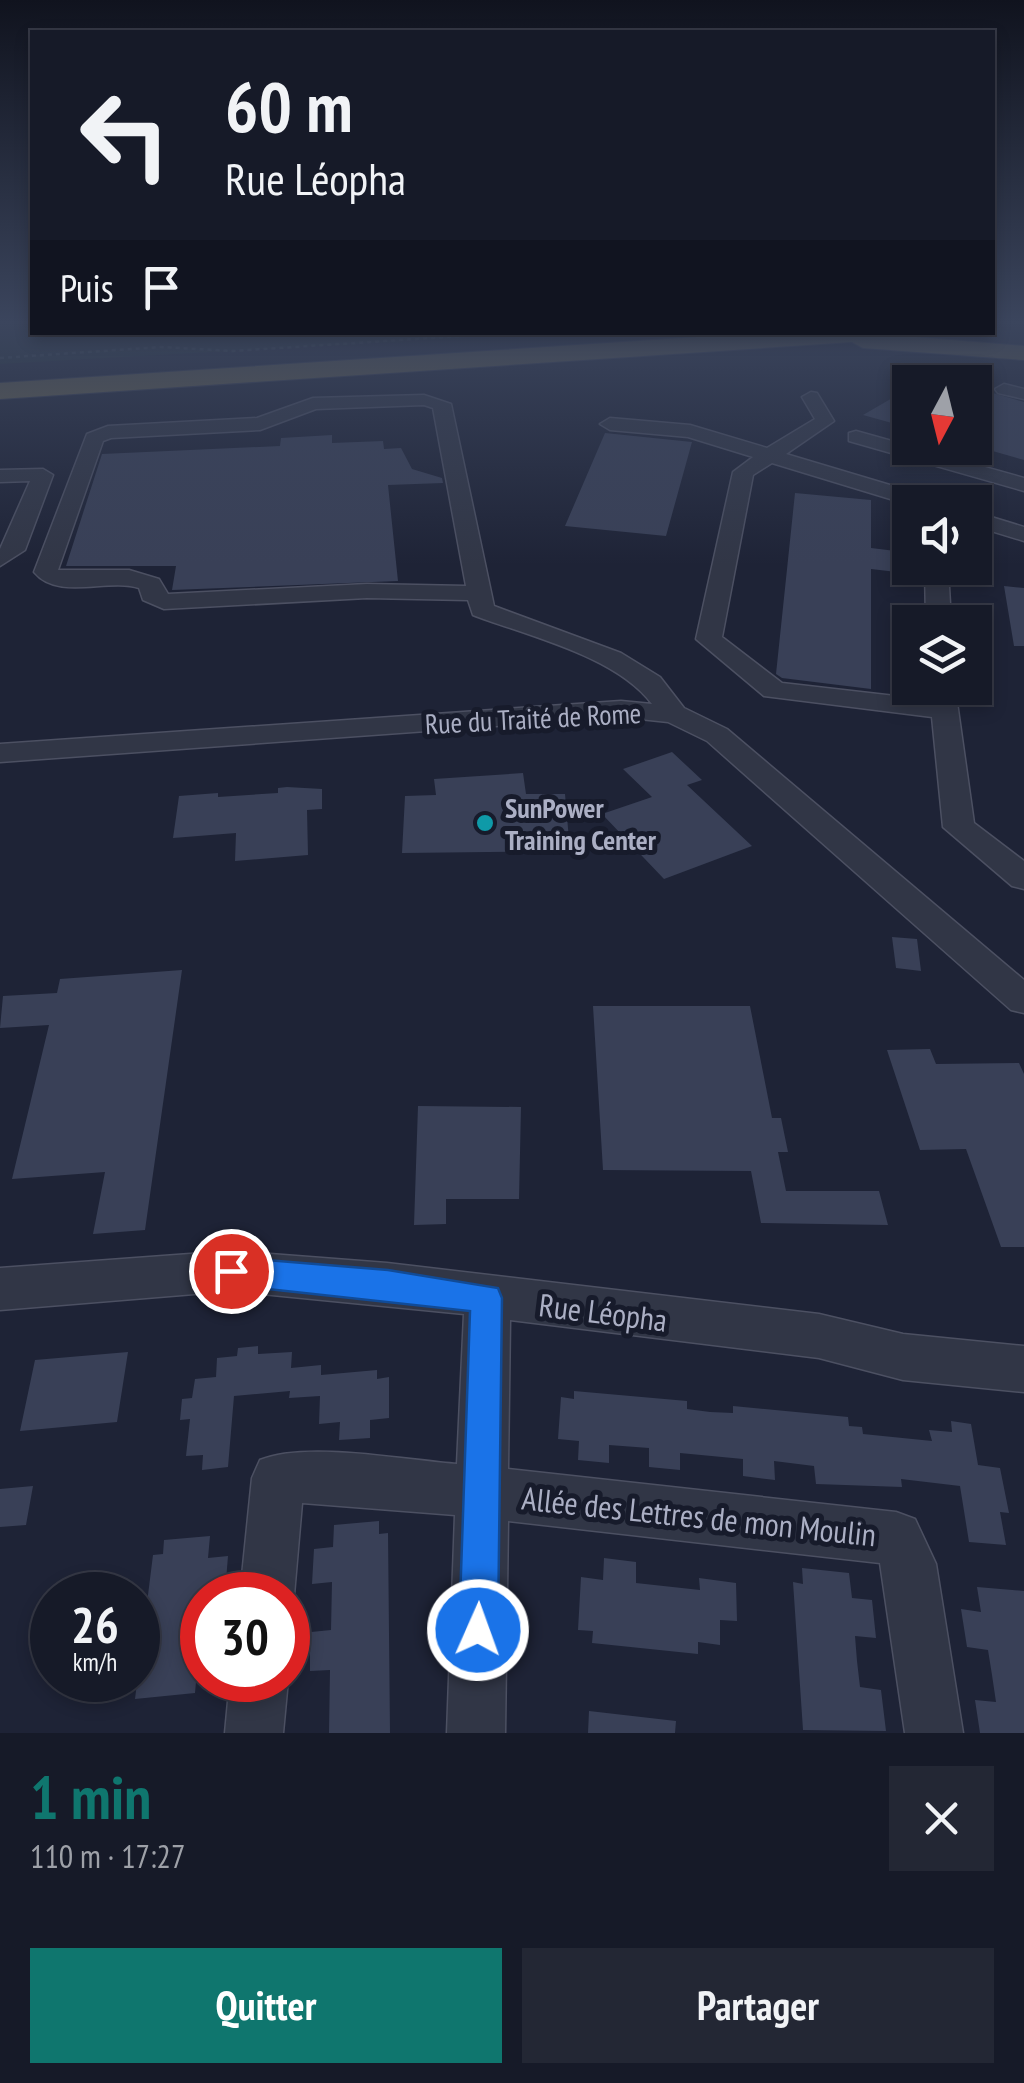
<!DOCTYPE html>
<html lang="fr">
<meta charset="utf-8">
<style>
body{margin:0;font-family:"PT Sans Narrow",sans-serif;background:#232734;color:#f1f3f6;height:100vh;display:flex;flex-direction:column;font-size:38px;white-space:nowrap}
*{box-sizing:border-box;margin:0}
p{font-size:32px;color:#9ea1a8}
.icon{flex:none;width:55px;height:55px;fill:none;stroke:currentColor;stroke-width:2;stroke-linecap:round;stroke-linejoin:round}
.map{position:relative;height:1733px;overflow:hidden}
.drawer{display:flex;flex-direction:column;background:#161a28;flex:1}
.drawer>*{flex:none}
.top-card{position:absolute;left:30px;top:30px;width:965px;height:305px;border-radius:0px;box-shadow:0 5px 15px #0003,0 0 0 2px #353845;background:#161a28;color:#f1f3f6;overflow:hidden}
.needle{width:65px;rotate:187deg}
.fabs{position:absolute;left:892px;top:365px;display:grid;gap:20px}
.fabs a{display:grid;place-items:center;width:100px;height:100px;border-radius:0px;background:#161a28;box-shadow:0 5px 15px #0003,0 0 0 2px #353845;font-size:50px}
.speed{position:absolute;left:30px;top:1572px;display:flex;gap:20px;font-size:50px;font-weight:700;text-align:center}
.speed>*{display:grid;place-content:center;width:130px;height:130px;border-radius:50%;background:#161a28;box-shadow:0 5px 15px #0003,0 0 0 2px #353845;line-height:1}
.speed small{font-size:25px;font-weight:400}
.speed .limit{border:15px solid #d22;background:#fff;color:#111}
.pin{position:absolute;display:grid;place-items:center;width:85px;height:85px;color:#fff;margin:-42px;border:5px solid #fff;border-radius:50%;box-shadow:0 2px 10px #0007}
.me{position:absolute;width:110px;margin:-55px;rotate:2deg;stroke-linejoin:round;filter:drop-shadow(0 0 8px #0008)}
.turn{display:flex;align-items:center;gap:35px;height:210px;padding:0 30px;font-size:45px}
.turn .icon{width:130px;height:130px;stroke-width:2.5}
.turn b{display:block;font-size:70px;line-height:85px}
.then{display:flex;align-items:center;height:95px;padding:0 30px;background:#0003;gap:20px;font-size:38px}
.round{display:grid;place-items:center;flex:none;width:105px;height:105px;border-radius:0px;background:#232734}
.overview{display:flex;align-items:center;justify-content:space-between;height:170px;padding:0 30px}
h1{font-size:60px;font-weight:800;line-height:75px;color:#0f766e}
.cta{display:flex;gap:20px;margin-top:auto;padding:20px 30px}
.cta a{flex:1;height:115px;border-radius:0px;background:#0f766e;color:#fff;font-size:40px;font-weight:800;line-height:115px;text-align:center}
.cta a+a{background:#232734;color:#f1f3f6}
.map>svg:first-child{display:block}
.green{fill:#203037}
.building{fill:#394057}
.lines{fill:none;stroke-linecap:round;stroke-linejoin:round}
.minor-casing{stroke:#4c5062;stroke-width:3}
.highway-casing{stroke:#393d4e;stroke-width:2}
.path{stroke:#3d4d55;stroke-width:2.5;stroke-dasharray:4 4;stroke-linecap:butt}
.minor{fill:#313646;fill-rule:evenodd}
.highway{fill:#6d674e;fill-rule:evenodd}
.route{fill:#1a73e8;stroke:#114b97;stroke-width:2.5}
.culture-dot{fill:#0f9aa8;stroke:#171b2b;stroke-width:4}
.labels{text-anchor:middle;dominant-baseline:central;stroke-width:10;stroke-linejoin:round;paint-order:stroke}
.street-label{font-size:28px;fill:#abafc4;stroke:#171b2b}
.poi-label{font-size:28px;font-weight:bold;fill:#abafc4;stroke:#171b2b;text-anchor:start}
.near-street-label{font-size:32px;fill:#abafc4;stroke:#171b2b}
</style>
<div class="map">
<svg width="1024" height="1733" viewBox="0 0 1024 1733">
<rect width="100%" height="100%" fill="#1e2336"/>
<path class="green" d="M0 322H32V332L545 333 0 364Z"/>
<path class="building" d="M910 388V428L863 415 894 397Z
M975 388 1024 402V460L975 446Z
M605 433 692 442 666 536 565 526Z
M332 435V443L383 441 384 449 401 448 412 469 442 478 443 483 388 485 398 581 172 590 176 566H66L102 454 280 446 281 438Z
M795 493 871 500V548L904 552 905 573 871 569V689L782 678 776 674Z
M1004 586 1024 588V646H1014Z
M672 752 702 780 687 785 752 846 664 879 602 814 652 797 623 769Z
M523 773 526 794H565L570 851 402 853 405 796 436 795 434 779Z
M287 787 322 789V809L307 810 308 855 235 861 236 833 173 838 179 796 218 793V797L278 793V788Z
M892 937 917 939 921 971 896 968Z
M182 970 145 1230 93 1234 105 1172 12 1179 49 1025 0 1028 3 996 57 993 60 979Z
M593 1006H750L772 1118H781L788 1152H778L786 1191H879L888 1225 761 1223 751 1171 603 1170Z
M930 1049 936 1064 1019 1063 1024 1074V1247H1001L966 1149 920 1150 887 1050Z
M418 1106 521 1107 519 1199H446V1224L414 1225Z
M258 1346V1354L292 1352 291 1368 321 1365V1375L377 1370V1379L389 1377V1418L370 1420V1438L339 1440 340 1422 319 1424 320 1396 289 1398 290 1391 234 1396 228 1467 202 1470 203 1455 186 1456 190 1419 180 1420 182 1399 192 1398 195 1379 216 1377 217 1358 237 1356 238 1348Z
M128 1352 117 1422 20 1431 35 1360Z
M574 1391 687 1401V1409L710 1412 733 1413V1406L848 1417 849 1426 862 1427 863 1434 932 1441 929 1430 952 1432 951 1421 971 1424 978 1465 1000 1468 1009 1513 1000 1512 1006 1545 969 1542 960 1486 901 1479 902 1487 816 1484 814 1466 774 1461 775 1480 743 1476V1459L680 1453V1470L649 1467V1448L609 1445V1463L578 1460 579 1441 558 1439 561 1397 574 1399Z
M33 1486 26 1525 0 1527V1489Z
M379 1521V1534L388 1533 390 1733H329L330 1670 310 1671V1652L311 1632 331 1630 332 1582 312 1584 314 1549 333 1547 334 1525Z
M210 1536 208 1558 228 1556 225 1593 202 1595V1682H196L195 1693 135 1699 153 1555 163 1554 164 1540Z
M604 1558 636 1562V1583L700 1590 699 1578 736 1583 737 1621 720 1620V1645L698 1642V1654L592 1643 593 1631 578 1630 581 1577 603 1580Z
M802 1568 849 1573 852 1598 872 1600 876 1638 855 1636 857 1661 860 1687 881 1690 886 1731 803 1730 793 1582 803 1584Z
M977 1587 1024 1591V1733H980L975 1700 996 1702 992 1675 988 1650 967 1647 961 1609 981 1612Z
M589 1711 676 1721 675 1733H588Z"/>
<g class="lines">
<g class="minor-casing">
<path id="minor" d="M1004 384 1024 389V399L998 393 995 389Z
M811 392 817 393 834 421 786 454 930 497 933 502 910 505 772 463 753 475 722 637 782 683 930 700 931 688H955L974 823 1024 861V889L1012 886 943 827 932 717 764 696 696 639 733 472 753 457 688 437 610 430 600 424 610 418 690 425 767 448 815 419 802 397Z
M424 395 451 404 494 606 621 653 660 677 684 708 727 729 1024 980V1013L1011 1010 707 741 668 722 621 717 0 762V744L621 701 652 704C616 656 528 636 473 615L468 600 367 598 164 609 143 600 139 588C107 578 58 601 34 572L87 434 108 426 257 418 313 398ZM424 405 433 408 466 586 367 584 168 594 159 579 129 570H58L103 441 111 438 260 430 316 409Z
M856 431 1024 478V491L849 441V433Z
M43 469 53 475 25 550 0 566V549L30 481 0 482V470Z
M975 512 1024 527V541L975 526Z
M925 568H948L951 622H926Z
M231 1251 387 1263 819 1314 903 1334 1024 1346V1392L903 1380 819 1358 510 1320 508 1469 896 1512 915 1519 936 1564 963 1733H905L880 1563 508 1521 505 1733H447L455 1515 302 1503 294 1595 288 1612V1595H240L252 1478 260 1460C306 1441 405 1460 457 1464L464 1314 231 1291 0 1310V1268Z
M230 1680H288L283 1733H225Z"/>
</g>
<g class="highway-casing">
<path id="highway" d="M776 332H904L902 336 1024 346V360L863 348 852 342 0 399V383Z"/>
</g>
<path class="path" d="M0 358 161 347 233 351 522 332"/>
<use href="#minor" class="minor"/>
<use href="#highway" class="highway"/>
</g>
<linearGradient id="sky" x2="0" y2="1"><stop stop-color="#10131e"/><stop offset="0.57" stop-color="#3b455d"/><stop offset="1" stop-color="#3b455d" stop-opacity="0"/></linearGradient>
<rect width="1024" height="565" fill="url(#sky)"/>
<path class="route" d="M231 1257 388 1270 498 1288 502 1298 498 1630 492 1643 478 1649 465 1643 459 1630 470 1311 231 1285 220 1281 215 1271 220 1261Z"/>
<circle class="culture-dot" cx="485" cy="823" r="10"/>
<g class="labels">
<g class="street-label">
<text transform="translate(533 718) rotate(-3)">Rue du Traité de Rome</text>
</g>
<g class="poi-label">
<text x="505" y="807">SunPower<tspan x="505" dy="32">Training Center</tspan></text>
</g>
<g class="near-street-label">
<text transform="translate(603 1312) rotate(7)">Rue Léopha</text>
<text transform="translate(699 1516) rotate(6)">Allée des Lettres de mon Moulin</text>
</g>
</g>
</svg>
<div class="fabs">
<a><svg class="needle" viewBox="-14 -14 28 28"><path d="M0-13l5 13h-10z" fill="#e53935"/><path d="M0 13l5-13h-10z" fill="#9ea1a8"/></svg></a>
<a><svg class="icon" aria-label="sound" viewBox="0 0 24 24"><path d="M4 9h4l5-4v14l-5-4H4zM17 9q2 3 0 6"/></svg></a>
<a><svg class="icon" aria-label="layers" viewBox="0 0 24 24"><path d="M12 4l9 5-9 5-9-5zM3 14l9 5 9-5"/></svg></a>
</div>
<div class="speed"><div>26<small>km/h</small></div><div class="limit">30</div></div>
<div class="pin" style="left:231px;top:1271px;background:#d93025"><svg class="icon" aria-label="arrive" viewBox="0 0 24 24"><path d="M6 21V4h12l-3 4 3 4H6"/></svg></div>
<svg class="me" style="left:478px;top:1630px" viewBox="-20 -20 40 40"><circle r="17" fill="#1a73e8" stroke="#fff" stroke-width="3"/><path d="M0-11L8 9 0 5-8 9z" fill="#fff"/></svg>
<div class="top-card">
<div class="turn"><svg class="icon" aria-label="left" viewBox="0 0 24 24"><path d="M17 20v-9H6M10 6l-5 5 5 5"/></svg><div><b>60 m</b>Rue Léopha</div></div>
<div class="then">Puis<svg class="icon" aria-label="arrive" viewBox="0 0 24 24"><path d="M6 21V4h12l-3 4 3 4H6"/></svg></div>
</div>
</div>
<section class="drawer">
<div class="overview"><div><h1>1 min</h1><p>110 m · 17:27</p></div><a class="round"><svg class="icon" aria-label="close" viewBox="0 0 24 24"><path d="M6 6l12 12M18 6L6 18"/></svg></a></div>
<div class="cta"><a>Quitter</a><a>Partager</a></div>
</section>
